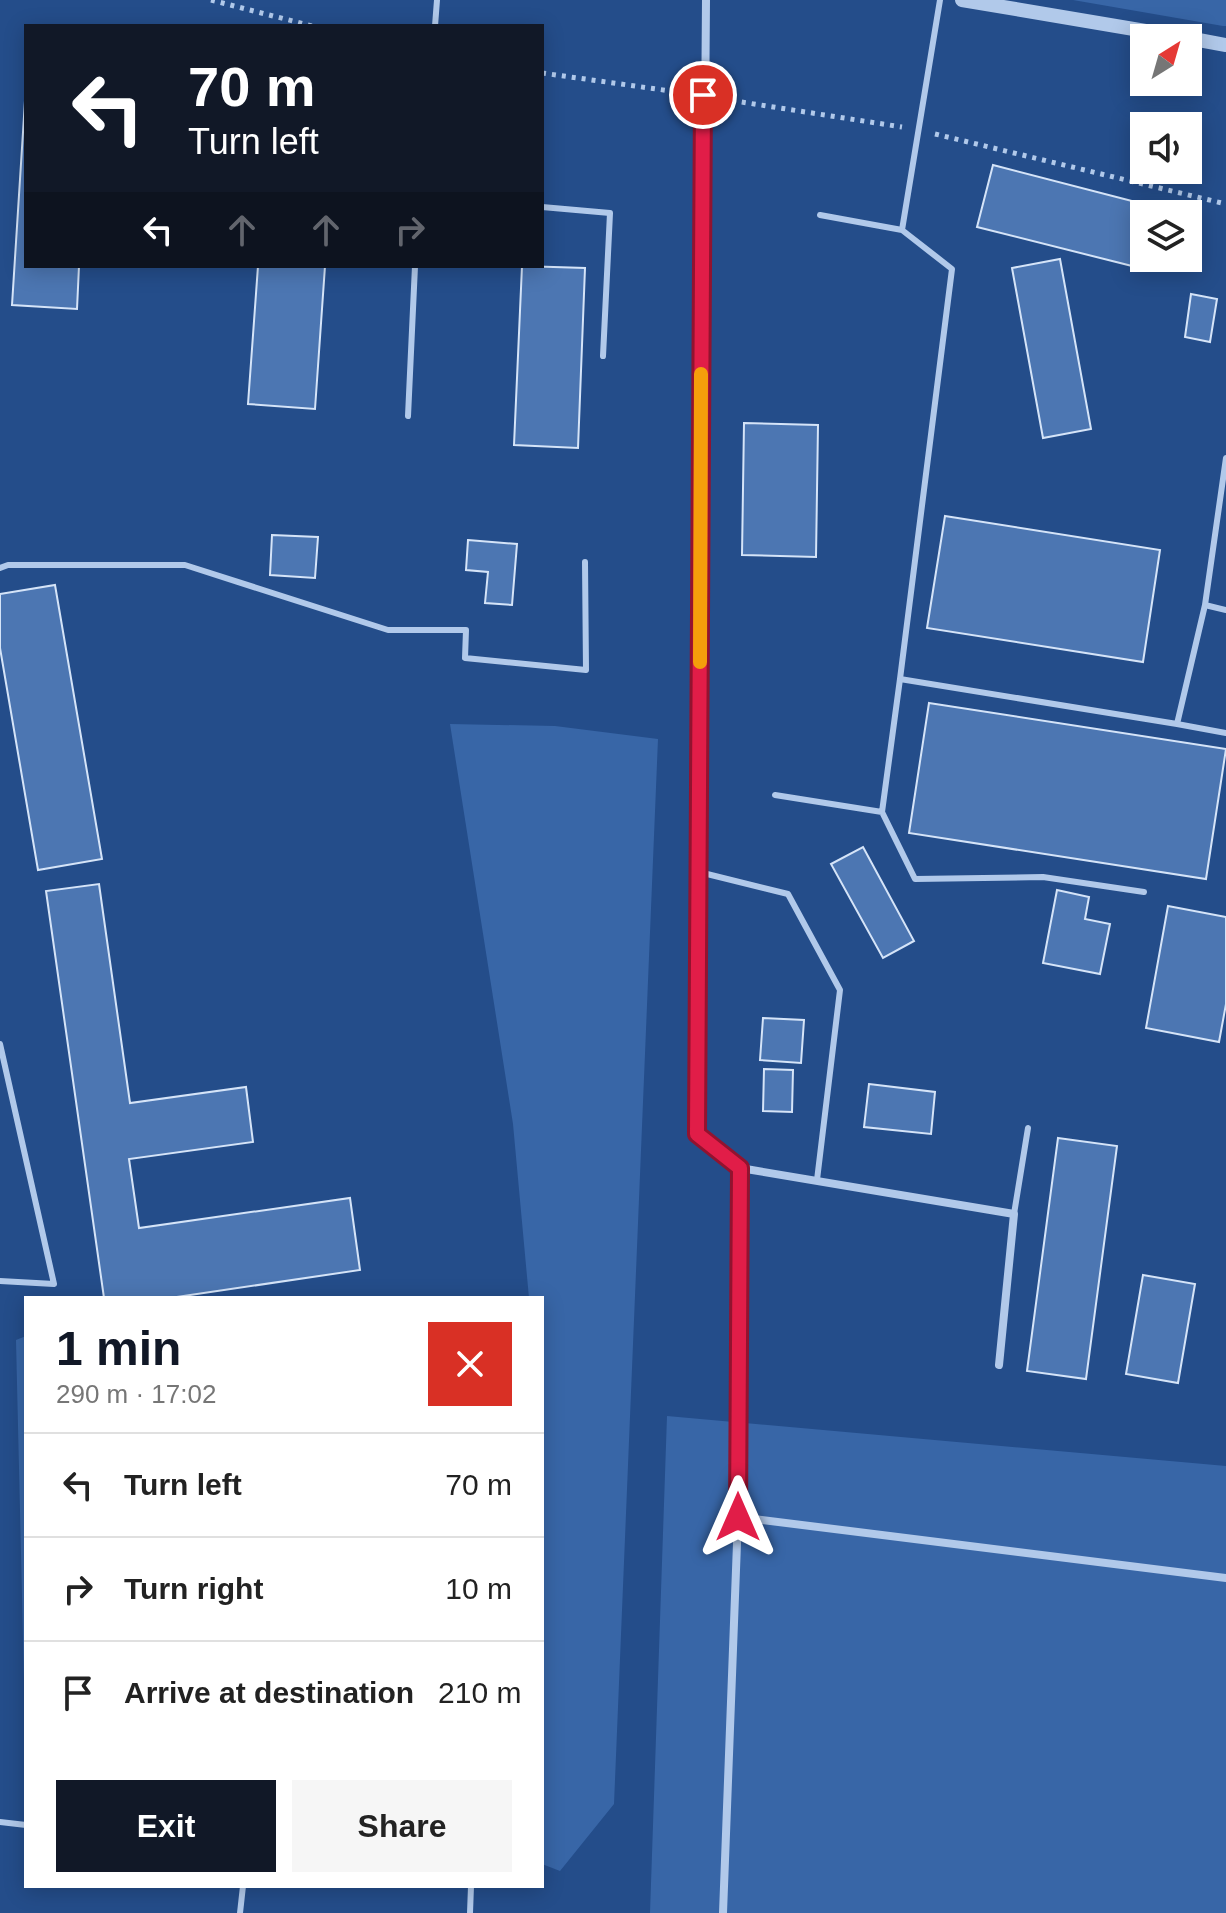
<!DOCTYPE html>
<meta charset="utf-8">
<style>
body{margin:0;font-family:Helvetica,sans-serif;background:#f6f6f6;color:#222;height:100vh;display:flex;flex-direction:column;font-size:30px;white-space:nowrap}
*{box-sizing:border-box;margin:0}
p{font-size:26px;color:#767676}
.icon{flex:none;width:44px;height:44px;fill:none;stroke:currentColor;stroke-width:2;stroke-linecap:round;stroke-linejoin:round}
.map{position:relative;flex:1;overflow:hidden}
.panel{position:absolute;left:24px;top:1296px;width:520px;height:592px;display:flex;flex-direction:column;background:#fff;border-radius:0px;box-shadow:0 4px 20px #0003}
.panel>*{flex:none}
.hud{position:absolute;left:24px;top:24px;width:520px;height:244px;border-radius:0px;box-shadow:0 4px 20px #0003;background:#111827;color:#fff;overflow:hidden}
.needle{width:52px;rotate:37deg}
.fabs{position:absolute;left:1130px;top:24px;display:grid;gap:16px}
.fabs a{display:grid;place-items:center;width:72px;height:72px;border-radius:0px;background:#fff;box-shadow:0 4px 20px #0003;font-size:40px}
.pin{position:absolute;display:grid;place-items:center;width:68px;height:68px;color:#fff;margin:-34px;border:4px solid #fff;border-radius:50%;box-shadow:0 2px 8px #0007}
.me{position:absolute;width:88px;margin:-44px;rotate:0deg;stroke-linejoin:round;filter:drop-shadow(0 0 6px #0008)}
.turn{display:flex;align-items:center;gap:28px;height:168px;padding:0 32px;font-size:36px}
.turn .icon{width:104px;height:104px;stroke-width:2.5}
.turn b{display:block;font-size:56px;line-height:68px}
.lanes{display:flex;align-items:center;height:76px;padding:0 32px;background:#0003;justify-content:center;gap:40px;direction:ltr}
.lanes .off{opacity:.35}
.round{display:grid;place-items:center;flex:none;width:84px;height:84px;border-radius:0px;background:#f6f6f6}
.summary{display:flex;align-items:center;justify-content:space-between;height:136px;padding:0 32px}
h1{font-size:48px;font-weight:600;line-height:60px;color:#111827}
.cta{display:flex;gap:16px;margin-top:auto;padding:16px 32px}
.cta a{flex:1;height:92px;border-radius:0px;background:#111827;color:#fff;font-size:32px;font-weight:600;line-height:92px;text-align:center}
.cta a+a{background:#f6f6f6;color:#222}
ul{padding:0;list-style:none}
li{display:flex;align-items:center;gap:24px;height:104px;padding:0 32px;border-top:2px solid #e0e0e0}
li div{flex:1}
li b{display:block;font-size:30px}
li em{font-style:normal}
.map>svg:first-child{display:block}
.green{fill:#3866a7}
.building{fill:#4c76b2;stroke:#d5e4f8;stroke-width:2}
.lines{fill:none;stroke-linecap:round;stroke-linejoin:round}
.path{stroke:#b1c9ea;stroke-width:5;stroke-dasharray:4 6;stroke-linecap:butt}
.service{stroke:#b1c9ea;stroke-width:6}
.minor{stroke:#b1c9ea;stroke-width:8}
.tertiary{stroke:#b1c9ea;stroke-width:14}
.route-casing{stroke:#92132f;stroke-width:20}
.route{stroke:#e11d48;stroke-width:14}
.slow{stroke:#f59e0b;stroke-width:14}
</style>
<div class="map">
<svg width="1226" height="1913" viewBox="0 0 1226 1913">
<rect width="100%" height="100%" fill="#244d8a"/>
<path class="green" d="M1073 0H1226V26H1223Z
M450 724 555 726 658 739 614 1804 560 1871 542 1864V1298H529L513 1124Z
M26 1336V1767L16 1340Z
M667 1416 1226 1466V1913H650Z"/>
<path class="building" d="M26 85V266H79L77 309 12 305Z
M993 165 1159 208 1158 214H1144L1147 258 1144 269 977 227Z
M1060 259 1091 429 1043 438 1012 268Z
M258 266H325L315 409 248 404Z
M522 266 585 268 578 448 514 445Z
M1191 294 1217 299 1210 342 1185 337Z
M744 423 818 425 816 557 742 555Z
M945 516 1160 550 1143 662 927 628Z
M272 535 318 537 315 578 270 575Z
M468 540 517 544 512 605 485 603 488 572 466 570Z
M55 585 102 859 38 870 0 648V594Z
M929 703 1226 749 1206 879 909 833Z
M863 847 914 941 883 958 831 864Z
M99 884 130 1103 246 1087 253 1142 129 1159 139 1228 350 1198 360 1270 170 1298H104L46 891Z
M1057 890 1089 897 1085 919 1110 924 1100 974 1043 963Z
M1168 906 1226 917V1004L1219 1042 1146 1028Z
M763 1018 804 1020 801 1063 760 1060Z
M764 1069 793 1070 792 1112 763 1111Z
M869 1084 935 1092 931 1134 864 1127Z
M1058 1138 1117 1146 1086 1379 1027 1371Z
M1143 1275 1195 1284 1178 1383 1126 1374Z"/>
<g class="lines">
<path class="path" d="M211 0 312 26
M542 73 685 93
M722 99 902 127
M935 134 1226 204"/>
<path class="service" d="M435 26 437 0
M542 207 610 213 603 356
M820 215 902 230 952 269 900 679
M902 230 940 0
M408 416 415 266
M1226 458 1205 605 1177 724 1226 733
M0 568 8 565H185L388 630H466L465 658 586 670 585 562
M1205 605 1226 610
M775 795 882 812 900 679 1177 724
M882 812 915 879 1043 877 1144 892
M699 872 788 894 840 990 817 1180
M0 1044 54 1284 0 1281
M1014 1214 1028 1128
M0 1822 26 1825
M240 1913 243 1886
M470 1913 471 1886"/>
<path class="minor" d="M706 0 697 1134 740 1168 1014 1214 999 1365
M740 1168 738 1517 1226 1578
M723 1913 738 1517"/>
<path class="tertiary" d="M962 0 1187 38
M1188 38 1226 45"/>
</g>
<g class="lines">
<g class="route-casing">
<path id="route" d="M703 95 697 1134 740 1168 738 1517"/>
</g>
<use href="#route" class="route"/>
<path class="slow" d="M700 662 701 374"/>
</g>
</svg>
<div class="fabs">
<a><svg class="needle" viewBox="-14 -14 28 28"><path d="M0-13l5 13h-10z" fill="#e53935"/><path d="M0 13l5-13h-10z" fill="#767676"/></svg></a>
<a><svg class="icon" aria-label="sound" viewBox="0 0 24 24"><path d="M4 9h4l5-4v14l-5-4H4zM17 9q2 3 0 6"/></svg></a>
<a><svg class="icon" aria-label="layers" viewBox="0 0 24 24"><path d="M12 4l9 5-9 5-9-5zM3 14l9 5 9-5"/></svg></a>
</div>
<div class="pin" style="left:703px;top:95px;background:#d93025"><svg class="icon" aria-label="arrive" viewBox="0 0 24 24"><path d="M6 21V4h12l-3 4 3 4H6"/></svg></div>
<svg class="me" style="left:738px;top:1517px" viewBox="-20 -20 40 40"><path d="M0-17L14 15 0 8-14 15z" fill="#e11d48" stroke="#fff" stroke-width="4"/></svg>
<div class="hud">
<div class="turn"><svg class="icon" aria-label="left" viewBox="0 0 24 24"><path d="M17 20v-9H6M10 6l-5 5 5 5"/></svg><div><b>70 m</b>Turn left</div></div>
<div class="lanes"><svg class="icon" aria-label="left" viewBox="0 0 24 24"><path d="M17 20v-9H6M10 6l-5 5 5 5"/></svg><svg class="icon off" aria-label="ahead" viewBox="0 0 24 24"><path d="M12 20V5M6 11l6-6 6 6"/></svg><svg class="icon off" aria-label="ahead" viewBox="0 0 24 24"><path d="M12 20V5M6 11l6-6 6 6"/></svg><svg class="icon off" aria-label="right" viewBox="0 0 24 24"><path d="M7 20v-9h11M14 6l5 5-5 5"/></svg></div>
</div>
<section class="panel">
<div class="summary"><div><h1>1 min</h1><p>290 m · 17:02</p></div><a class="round" style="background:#d93025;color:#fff"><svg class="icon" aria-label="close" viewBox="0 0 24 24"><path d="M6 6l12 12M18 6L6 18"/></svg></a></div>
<ul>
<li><svg class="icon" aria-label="left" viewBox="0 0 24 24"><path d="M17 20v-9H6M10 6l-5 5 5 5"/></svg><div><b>Turn left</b></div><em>70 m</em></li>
<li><svg class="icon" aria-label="right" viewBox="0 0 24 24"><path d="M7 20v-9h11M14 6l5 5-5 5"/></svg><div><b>Turn right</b></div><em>10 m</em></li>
<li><svg class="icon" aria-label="arrive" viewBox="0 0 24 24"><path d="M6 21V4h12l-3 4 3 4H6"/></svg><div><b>Arrive at destination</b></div><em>210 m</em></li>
</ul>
<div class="cta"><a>Exit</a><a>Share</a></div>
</section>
</div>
